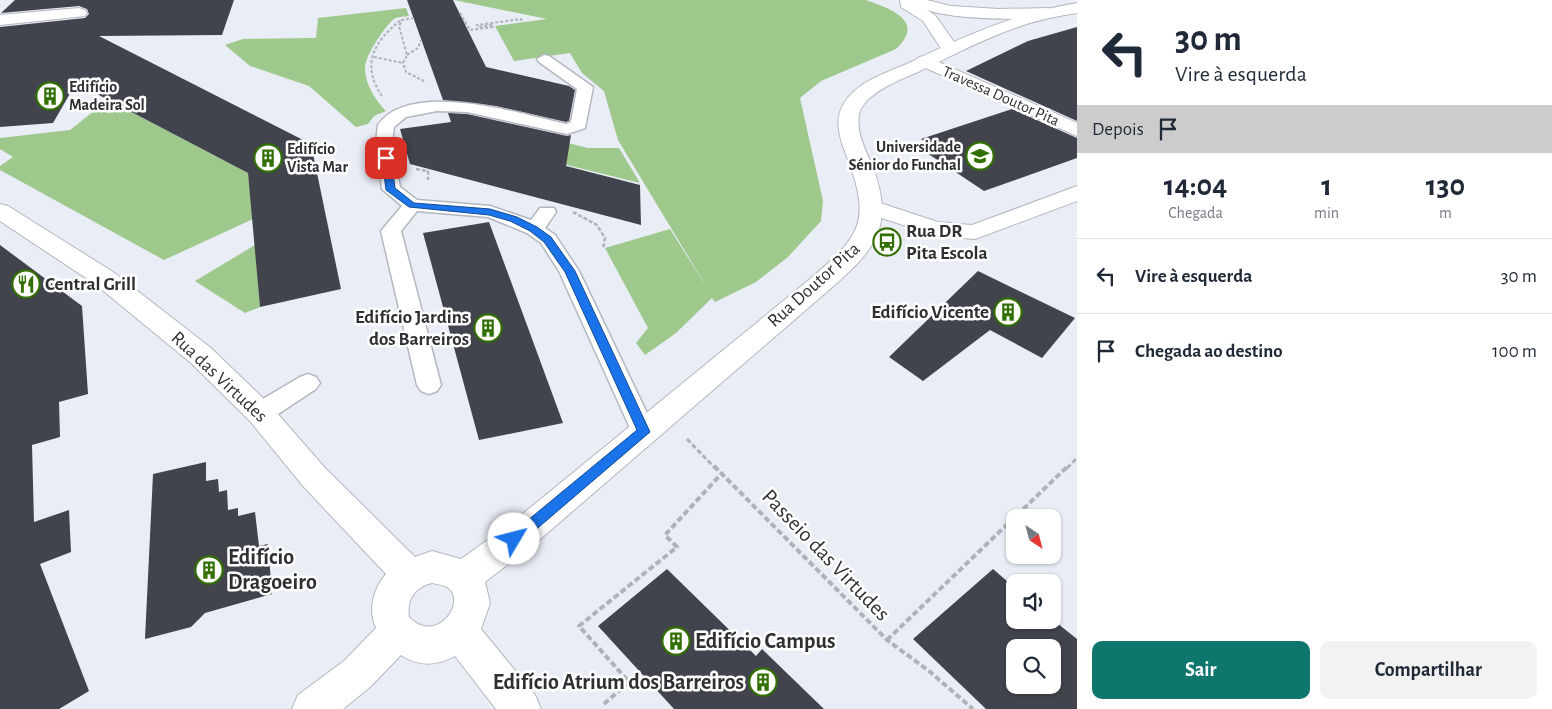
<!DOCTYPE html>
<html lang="pt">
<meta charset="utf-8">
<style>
body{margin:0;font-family:"Alegreya Sans",sans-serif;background:#f2f2f3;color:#1f2937;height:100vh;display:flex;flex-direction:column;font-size:19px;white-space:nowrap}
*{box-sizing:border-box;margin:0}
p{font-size:16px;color:#747a83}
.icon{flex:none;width:28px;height:28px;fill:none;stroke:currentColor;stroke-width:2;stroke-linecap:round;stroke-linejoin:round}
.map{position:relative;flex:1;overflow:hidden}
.sheet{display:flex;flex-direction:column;background:#fff;width:475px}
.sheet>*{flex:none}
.top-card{background:#fff;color:#1f2937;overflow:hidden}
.needle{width:32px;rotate:144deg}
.buttons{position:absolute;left:1006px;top:509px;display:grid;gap:10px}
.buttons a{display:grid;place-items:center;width:55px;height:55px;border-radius:10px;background:#fff;box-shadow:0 1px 4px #0004;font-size:25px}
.pin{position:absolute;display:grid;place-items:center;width:42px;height:42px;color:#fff;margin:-21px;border-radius:10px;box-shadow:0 2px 8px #0006}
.me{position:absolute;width:55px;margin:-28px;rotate:53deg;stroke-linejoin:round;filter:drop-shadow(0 0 4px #0008)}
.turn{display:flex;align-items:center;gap:18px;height:105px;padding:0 15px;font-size:22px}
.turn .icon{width:65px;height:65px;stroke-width:2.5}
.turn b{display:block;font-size:35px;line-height:42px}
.then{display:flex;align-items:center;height:48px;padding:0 15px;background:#0003;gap:10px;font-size:19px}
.eta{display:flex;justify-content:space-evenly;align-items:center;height:85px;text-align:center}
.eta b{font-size:30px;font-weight:600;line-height:35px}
.button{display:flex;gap:10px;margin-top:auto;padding:10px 15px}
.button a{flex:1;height:58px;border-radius:10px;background:#0f766e;color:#fff;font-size:20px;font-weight:600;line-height:58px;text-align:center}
.button a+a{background:#f2f2f3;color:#1f2937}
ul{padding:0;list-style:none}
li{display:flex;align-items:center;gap:15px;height:75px;padding:0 15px;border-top:1px solid #e0e1e3}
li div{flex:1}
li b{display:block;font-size:19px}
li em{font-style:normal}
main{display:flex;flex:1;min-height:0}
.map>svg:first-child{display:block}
.green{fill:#9ec88c}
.building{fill:#41444c;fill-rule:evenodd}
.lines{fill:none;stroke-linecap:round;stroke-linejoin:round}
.lane-casing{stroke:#b4b7c0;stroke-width:3}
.street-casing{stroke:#b4b7c0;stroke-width:2}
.secondary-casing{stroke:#b4b7c0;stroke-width:2}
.path-far3{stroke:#afb2b9;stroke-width:2;stroke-dasharray:3 2;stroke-linecap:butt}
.path-far2{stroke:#afb2b9;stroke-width:2.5;stroke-dasharray:4 2;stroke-linecap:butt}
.path-far1{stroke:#afb2b9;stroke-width:3;stroke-dasharray:5 2.5;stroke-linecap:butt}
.path{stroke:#afb2b9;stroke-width:4;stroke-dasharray:6 3;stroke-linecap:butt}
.lane{fill:#fff;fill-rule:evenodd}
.street{fill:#fff;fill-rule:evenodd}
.secondary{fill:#fff;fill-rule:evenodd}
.route{fill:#1a73e8;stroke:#114b97}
.labels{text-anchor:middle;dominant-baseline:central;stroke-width:5;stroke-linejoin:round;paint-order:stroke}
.far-poi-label{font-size:16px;font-weight:bold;fill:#2f3034;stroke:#fff;text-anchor:start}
.far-street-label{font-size:16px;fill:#2f3034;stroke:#fff}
.poi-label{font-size:19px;font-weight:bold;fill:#2f3034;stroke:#fff;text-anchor:start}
.street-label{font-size:19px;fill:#2f3034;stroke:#fff}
.near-street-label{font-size:22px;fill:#2f3034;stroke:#fff}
.near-poi-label{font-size:22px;font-weight:bold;fill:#2f3034;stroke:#fff;text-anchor:start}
</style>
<main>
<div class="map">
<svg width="1077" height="709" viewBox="0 0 1077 709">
<rect width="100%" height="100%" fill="#e9edf6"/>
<path class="green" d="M454 0H866C891 9 926 21 896 49L821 81 800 98 823 201 821 221 788 257 756 282 715 302 712 298 676 333 645 355 636 343 648 328 605 248 670 229 709 291 618 140 604 91 582 73 570 53 514 61 495 26 547 19Z
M406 8 409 16C405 17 398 16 394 19 385 26 364 57 365 69 365 84 376 101 386 111L374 116 368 124 356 127 309 86 250 66 225 45 243 39 316 38 318 18Z
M108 100 248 173 253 219 164 260 0 170V166L13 157 0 149V138L70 130Z
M468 118 588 148H619L640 183 466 140Z
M255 245 260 307 245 313 195 281Z"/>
<path class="building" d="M15 0H234L222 35 99 36 311 144 341 289 260 307 248 173 76 83 53 123 0 127V27L85 18 89 14 87 9 79 6 1 13Z
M407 0H453L486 67 569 86 575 90 569 121 566 122 496 106 443 100Z
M1077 27V121L966 71 1028 41Z
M1012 109 1077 138V158L984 191 924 151 935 148 921 139Z
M448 113 467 114 567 136 571 135 566 166 640 185 641 225 410 164 400 129 451 122Z
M489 222 563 423 479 440 423 233Z
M0 245 82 306 88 394 59 402 60 437 32 445 34 522 69 510 71 552 40 564 89 691 59 709H0Z
M978 271 1075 318 1042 358 990 330 923 381 889 357Z
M206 462V481L218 479 219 492 227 490 228 510 238 508V516L255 512 259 546 268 544 272 594 205 613 191 627 145 639 153 474Z
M667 569 756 656 762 649 824 709H674L598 626Z
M993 569 1015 588V620L1052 619 1077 639V709H986L913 639ZM1015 648H1052V685H1015Z"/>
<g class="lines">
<g class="lane-casing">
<path id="lane" d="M544 55 549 56 593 87 585 128 567 134 467 112 437 111 406 117 394 127 392 142 400 187 417 200 490 206 531 220 540 208H554L556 212 545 228 555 235 579 271 656 432 653 439 644 442 635 439 559 271 541 243 527 233 488 217 417 211 401 231 441 385 437 391 429 394 421 391 417 385 381 231 402 206 382 189 376 142 378 125C410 79 522 114 566 124L571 122 577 89 539 62 537 59Z
M308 374 316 377 320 383 316 389 269 420 260 422 251 420 248 413 251 406 300 377Z"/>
</g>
<g class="street-casing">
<path id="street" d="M900 0H927L951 6 999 9 1049 8 1057 13C1050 23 965 18 950 15 942 14 934 12 927 10L935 15 959 49 956 53H944L923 21 901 7Z
M79 8 85 10 87 13 85 16 0 25V15Z
M925 56 1077 123V136L919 65 916 61 919 57Z
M1077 186V201L975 239 937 236 866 213 863 208 866 203 874 201 938 222 972 225Z"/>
</g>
<g class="secondary-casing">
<path id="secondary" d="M1077 3V13C1057 16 1037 20 1018 27 983 39 951 56 918 72 902 79 885 85 871 97 866 101 860 108 859 115 856 132 865 149 872 165 898 232 870 254 822 296L538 541 485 582 490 603 481 629 535 695 541 709H496L455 656C437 666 419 667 401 655L370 687 343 709H292L298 695 344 661 376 628C368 610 373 589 386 574L303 486 250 421 191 363 95 284 0 221V204L8 206 113 272 211 348 270 405 325 468 415 557 432 551 461 559 514 521 804 284C863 234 873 223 844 149 840 138 836 123 840 112 850 83 884 74 909 63 964 36 1017 13 1077 3ZM432 583C437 584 443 585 447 587 469 601 436 646 409 617 406 600 415 587 432 583Z"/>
</g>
<path class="path-far3" d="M460 13 470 30 493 27 492 25 478 27 477 25 521 19 523 23
M414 18 402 20 399 26 407 55 403 63 406 72 424 81
M407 55 418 48 421 40
M374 57 403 63
M382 96C361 65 373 42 401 20"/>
<path class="path-far2" d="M416 169 428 171V180
M573 212 597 225 605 238 603 249"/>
<path class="path-far1" d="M687 439 715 468
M1067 468 1077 458"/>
<path class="path" d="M714 466 887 640 929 671 973 709
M887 640 1068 466
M604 704 629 682 579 626 677 547 665 535 723 472"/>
<use href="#lane" class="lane"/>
<use href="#street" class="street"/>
<use href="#secondary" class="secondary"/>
</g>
<path class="route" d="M386 155 391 158 395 188 414 203 490 209 517 217 537 227 551 237 575 271 650 432 519 544 514 546 510 544 508 539 510 535 637 430 565 272 544 242 530 231 510 221 489 215 409 207 386 190 382 158Z"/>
<defs>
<g id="building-ring" transform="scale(1.4375)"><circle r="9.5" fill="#fff" stroke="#316f01" stroke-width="1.5"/><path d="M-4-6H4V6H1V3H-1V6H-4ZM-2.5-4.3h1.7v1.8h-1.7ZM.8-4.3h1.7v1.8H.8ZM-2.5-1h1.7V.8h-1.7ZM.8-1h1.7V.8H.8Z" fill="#316f01"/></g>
<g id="university-ring" transform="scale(1.4375)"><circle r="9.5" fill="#fff" stroke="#316f01" stroke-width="1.5"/><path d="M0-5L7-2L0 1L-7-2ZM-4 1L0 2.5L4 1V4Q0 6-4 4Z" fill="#316f01"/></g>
<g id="bus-ring" transform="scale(1.4375)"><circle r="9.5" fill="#fff" stroke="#316f01" stroke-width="1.5"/><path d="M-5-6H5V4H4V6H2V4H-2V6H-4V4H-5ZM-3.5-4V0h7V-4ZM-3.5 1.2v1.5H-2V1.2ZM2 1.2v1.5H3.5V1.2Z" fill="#316f01"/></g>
<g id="restaurant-ring" transform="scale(1.4375)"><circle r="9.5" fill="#fff" stroke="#316f01" stroke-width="1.5"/><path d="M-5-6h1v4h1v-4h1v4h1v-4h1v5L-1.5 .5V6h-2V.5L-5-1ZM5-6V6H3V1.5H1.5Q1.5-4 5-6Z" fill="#316f01"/></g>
</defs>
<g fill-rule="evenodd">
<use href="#building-ring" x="50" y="96"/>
<use href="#university-ring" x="980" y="156"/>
<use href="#building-ring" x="268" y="158"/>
<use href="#bus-ring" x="887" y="242"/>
<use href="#restaurant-ring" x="26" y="284"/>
<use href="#building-ring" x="1008" y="312"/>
<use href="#building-ring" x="488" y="328"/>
<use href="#building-ring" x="209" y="570"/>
<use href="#building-ring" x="676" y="641"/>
<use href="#building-ring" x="763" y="682"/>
</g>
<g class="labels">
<g class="far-poi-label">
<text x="69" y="87">Edifício<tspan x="69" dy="18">Madeira Sol</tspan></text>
<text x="961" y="147" text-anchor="end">Universidade<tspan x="961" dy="18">Sénior do Funchal</tspan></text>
<text x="287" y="149">Edifício<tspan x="287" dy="18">Vista Mar</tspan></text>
</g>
<g class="far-street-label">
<text transform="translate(1001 96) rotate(24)">Travessa Doutor Pita</text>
</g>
<g class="poi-label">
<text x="906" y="231">Rua DR<tspan x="906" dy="22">Pita Escola</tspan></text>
<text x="45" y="284">Central Grill</text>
<text x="989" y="312" text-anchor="end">Edifício Vicente</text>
<text x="469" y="317" text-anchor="end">Edifício Jardins<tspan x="469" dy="22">dos Barreiros</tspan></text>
</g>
<g class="street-label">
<text transform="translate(814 285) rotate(-42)">Rua Doutor Pita</text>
<text transform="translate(219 377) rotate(43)">Rua das Virtudes</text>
</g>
<g class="near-street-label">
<text transform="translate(826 555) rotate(46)">Passeio das Virtudes</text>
</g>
<g class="near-poi-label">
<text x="228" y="557">Edifício<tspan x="228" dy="25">Dragoeiro</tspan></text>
<text x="695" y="641">Edifício Campus</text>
<text x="744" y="682" text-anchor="end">Edifício Atrium dos Barreiros</text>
</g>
</g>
</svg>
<div class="buttons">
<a><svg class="needle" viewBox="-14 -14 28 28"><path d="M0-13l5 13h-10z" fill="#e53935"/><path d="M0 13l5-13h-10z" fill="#747a83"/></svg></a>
<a><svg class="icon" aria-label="sound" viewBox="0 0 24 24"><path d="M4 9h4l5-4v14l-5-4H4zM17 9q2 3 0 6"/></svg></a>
<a><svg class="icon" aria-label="search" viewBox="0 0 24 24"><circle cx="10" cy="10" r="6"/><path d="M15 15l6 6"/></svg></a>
</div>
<div class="pin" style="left:386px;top:158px;background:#d93025"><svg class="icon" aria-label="arrive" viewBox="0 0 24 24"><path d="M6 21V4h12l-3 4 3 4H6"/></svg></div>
<svg class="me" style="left:514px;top:539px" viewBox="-20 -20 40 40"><circle r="19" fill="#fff"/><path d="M0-13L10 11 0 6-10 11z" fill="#1a73e8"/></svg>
</div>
<section class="sheet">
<div class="top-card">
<div class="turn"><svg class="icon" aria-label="left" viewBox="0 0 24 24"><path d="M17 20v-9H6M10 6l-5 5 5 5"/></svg><div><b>30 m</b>Vire à esquerda</div></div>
<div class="then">Depois<svg class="icon" aria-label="arrive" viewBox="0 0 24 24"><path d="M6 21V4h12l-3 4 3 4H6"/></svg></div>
</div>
<div class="eta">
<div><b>14:04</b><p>Chegada</p></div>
<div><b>1</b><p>min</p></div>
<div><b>130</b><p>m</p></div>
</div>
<ul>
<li><svg class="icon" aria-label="left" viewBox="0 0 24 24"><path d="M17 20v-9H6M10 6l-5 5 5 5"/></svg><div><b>Vire à esquerda</b></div><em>30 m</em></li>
<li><svg class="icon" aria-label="arrive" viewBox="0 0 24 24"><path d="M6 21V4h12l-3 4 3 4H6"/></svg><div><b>Chegada ao destino</b></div><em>100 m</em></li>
</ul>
<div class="button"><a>Sair</a><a>Compartilhar</a></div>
</section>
</main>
